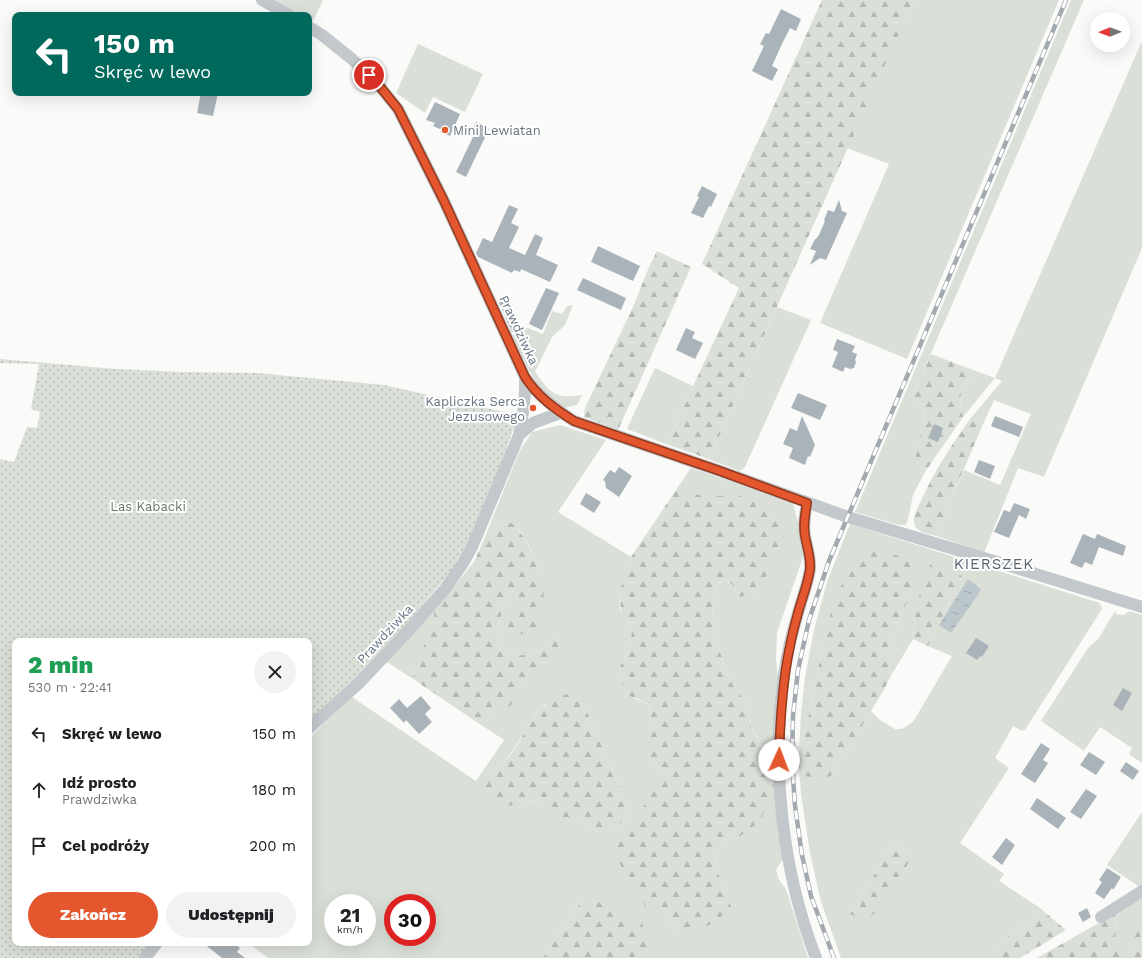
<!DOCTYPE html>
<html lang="pl">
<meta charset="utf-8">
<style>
body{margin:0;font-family:"Work Sans",sans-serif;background:#f2f2f2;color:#202124;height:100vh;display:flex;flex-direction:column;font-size:15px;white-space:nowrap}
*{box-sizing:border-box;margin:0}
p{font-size:13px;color:#757577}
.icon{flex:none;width:22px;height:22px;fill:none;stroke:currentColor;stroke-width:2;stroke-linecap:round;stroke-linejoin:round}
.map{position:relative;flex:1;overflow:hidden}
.sheet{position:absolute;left:12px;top:638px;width:300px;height:308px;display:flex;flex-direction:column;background:#fff;border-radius:8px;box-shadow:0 4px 16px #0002}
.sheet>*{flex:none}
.top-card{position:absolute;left:12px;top:12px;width:300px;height:84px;border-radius:8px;box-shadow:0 4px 16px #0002;background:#00695c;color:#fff;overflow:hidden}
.needle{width:26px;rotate:269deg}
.tools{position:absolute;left:1090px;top:12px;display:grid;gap:8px}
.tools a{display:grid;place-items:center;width:40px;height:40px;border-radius:50%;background:#fff;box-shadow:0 4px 16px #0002;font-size:20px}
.speed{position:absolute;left:324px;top:894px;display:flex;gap:8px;font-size:20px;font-weight:700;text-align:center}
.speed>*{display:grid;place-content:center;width:52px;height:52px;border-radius:50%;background:#fff;box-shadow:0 4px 16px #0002;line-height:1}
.speed small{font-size:10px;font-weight:400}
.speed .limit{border:6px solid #d22;background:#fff;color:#111}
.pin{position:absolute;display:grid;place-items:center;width:34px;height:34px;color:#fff;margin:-17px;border:2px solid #fff;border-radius:50%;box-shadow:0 1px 4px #0007}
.me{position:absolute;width:44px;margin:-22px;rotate:2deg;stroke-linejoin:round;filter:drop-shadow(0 0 3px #0008)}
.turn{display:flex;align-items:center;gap:14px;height:84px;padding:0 16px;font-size:18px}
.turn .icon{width:52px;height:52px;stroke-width:2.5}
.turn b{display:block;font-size:28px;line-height:34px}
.round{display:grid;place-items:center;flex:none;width:42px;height:42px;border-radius:21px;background:#f2f2f2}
.overview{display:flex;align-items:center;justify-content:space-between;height:68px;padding:0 16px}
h1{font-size:24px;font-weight:800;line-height:30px;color:#1e9e55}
.action{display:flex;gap:8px;margin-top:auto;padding:8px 16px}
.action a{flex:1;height:46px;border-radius:24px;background:#e4572e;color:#fff;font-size:16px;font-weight:800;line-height:46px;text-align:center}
.action a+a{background:#f2f2f2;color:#202124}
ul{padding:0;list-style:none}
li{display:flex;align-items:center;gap:12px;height:56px;padding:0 16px}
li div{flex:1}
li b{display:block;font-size:15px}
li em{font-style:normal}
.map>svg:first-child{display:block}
.green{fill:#dadfd7;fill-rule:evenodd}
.forest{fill:url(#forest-firs)}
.park{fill:url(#park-dots)}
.water{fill:url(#water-ripples)}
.building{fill:#aab3b9}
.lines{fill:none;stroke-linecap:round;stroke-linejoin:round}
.minor{stroke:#c3c8cc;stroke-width:12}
.rail-casing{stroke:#a2aab0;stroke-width:4.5}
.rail{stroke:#fff;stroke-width:3;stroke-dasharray:9;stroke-linecap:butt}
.route-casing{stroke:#94391e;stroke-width:10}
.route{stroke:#e4572e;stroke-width:7}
.poi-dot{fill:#e4572e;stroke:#fff;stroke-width:1.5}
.labels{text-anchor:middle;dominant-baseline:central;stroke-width:4;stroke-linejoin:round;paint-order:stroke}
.poi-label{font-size:13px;fill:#657683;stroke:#fff;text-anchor:start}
.street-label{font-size:13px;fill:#657683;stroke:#fff}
.park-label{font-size:13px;fill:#687a64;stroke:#fff}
.quarter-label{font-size:15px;letter-spacing:1px;fill:#57646e;stroke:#fff}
</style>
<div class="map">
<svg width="1142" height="958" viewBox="0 0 1142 958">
<defs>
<pattern id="forest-firs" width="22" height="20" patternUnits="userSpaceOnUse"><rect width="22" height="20" fill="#dadfd7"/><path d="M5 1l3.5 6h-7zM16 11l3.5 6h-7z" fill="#b4b9b4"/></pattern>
<pattern id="park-dots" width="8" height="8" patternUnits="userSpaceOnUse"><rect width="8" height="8" fill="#dadfd7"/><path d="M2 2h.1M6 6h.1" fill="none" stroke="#b4b9b4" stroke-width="1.8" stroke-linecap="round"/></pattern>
<pattern id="water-ripples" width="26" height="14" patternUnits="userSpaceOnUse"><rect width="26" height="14" fill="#bbc7cb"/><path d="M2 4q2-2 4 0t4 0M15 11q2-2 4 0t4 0" fill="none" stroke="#9ca6aa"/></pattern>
</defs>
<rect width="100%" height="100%" fill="#fafaf8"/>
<path class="green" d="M275 0H323L312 23 309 21V15H300Z
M914 0H1059L907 359 820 323 889 164 847 148Z
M1071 0H1084L912 397 925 406 923 427 916 448V462L925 472 913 495 909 515 906 525H899L855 512Z
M1142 41V248L1044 477 1018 468 984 553 937 536 950 501 964 470 1000 485 1031 414 994 400 984 422 970 419 1002 381 995 378 963 417C956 395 963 389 973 370L995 378Z
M418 44 483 74 465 112 433 97 425 113 396 93Z
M573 305 565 325 552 337 535 372C551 393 553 399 582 395L577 405 564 408 544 393 534 379 511 336 528 328 543 334 552 311 562 314 567 306Z
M777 307 811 320 745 467 740 471 709 459Z
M655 368 693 386 666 444 627 429Z
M560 425 606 440 558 512 631 557C625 572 615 601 622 616 624 620 629 624 632 627L631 639 629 651 619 668 622 684 629 696 650 705 651 718 647 729 650 759 666 773 647 908 666 915 681 936 728 891 719 876 715 859 724 839 738 838 775 789 783 859 776 870 779 880 786 889 808 958H649L641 922 585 896 543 958H268L248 943H309V739L322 725 352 697 476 781 504 740 478 723 491 714 498 713 519 696 528 682 537 675 560 652V642L554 638C548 641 545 648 539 651 530 656 517 655 507 656L498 648 496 640 502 609 508 595 514 590 517 598 513 611 542 578C537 564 523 521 505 523 498 524 491 532 485 537L519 452 532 432ZM582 703 587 712 627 805 626 820 608 831H598L579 820 572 819 542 807 537 801 521 800 518 802 492 775 512 752 535 714 545 704ZM333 903H367V937H333ZM393 903H427V937H393Z
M691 468 793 503 805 551 777 633 776 659 778 677 773 768 751 726 749 707 729 679 715 637 712 608 715 592 719 582 726 579C732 584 735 590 740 597L757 593 765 569V563L771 552 781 546 773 515 760 506 743 496H705L686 493 676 490Z
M850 524 1100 603 1102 609 1025 730 1022 731 1013 726 995 758 1009 768 960 843 1004 874 999 881 1040 908 1032 925 1013 930 990 958H841L821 902 810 853 801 794 799 769 803 776H831L871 711 880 720 895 729H902L913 722 952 656 928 646 962 576 915 614 913 639 892 674 887 657 891 640 910 595 825 636 807 723 799 752 801 714 805 677 814 630 827 582ZM893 844 911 857 850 914Z
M434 611V628L413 672V679L387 662Z
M1116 611V614L1124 615 1129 611 1142 615V763L1129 754 1132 748 1100 727 1084 751 1041 721 1088 648 1099 638 1113 614Z
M1142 812V886L1140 887 1107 865Z
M1142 896V939L1136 926 1128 936 1134 950 1122 956 1112 951 1116 931 1115 914Z"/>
<path class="forest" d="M822 0H914L709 459 666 444 739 288 702 264Z
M657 251 691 267 618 430 584 417 585 408 633 307 649 267Z
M931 354 973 370C963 389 956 395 963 417L925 472 916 462V448L923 427 925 406 912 397Z
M970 419 984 422 950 501 937 536C929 534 916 533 914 523 913 517 917 509 920 503 933 473 951 446 970 419Z
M676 490C688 493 701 496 713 496 722 496 732 495 741 496 753 499 774 515 782 524L784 540 781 546 771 552 766 563 765 569 767 573 764 583 757 593 740 597C735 590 733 584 726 579L719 582 715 592 712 608 715 637 729 679 749 707 751 727 773 768 775 789 760 821 738 838 724 839 715 859 719 876 728 891 731 908 712 924 681 936 666 915 647 909 613 852 666 773 650 759 645 743 647 729 651 718 650 705 638 699 629 696 622 684 619 668 629 651 631 639 632 627 624 620 621 614 620 592 625 571 631 557Z
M505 523H512L517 528 525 539 535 559 542 578 544 587 543 605 541 616 535 629 518 635 508 633 507 625 517 598 514 590 508 595 502 609 496 640 498 648 507 656C517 655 530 656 539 651 545 648 548 641 554 638L560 642V652L558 659 550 667 528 682 519 696 511 705 498 713 491 714 478 723 413 679 415 661 434 628V611L474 562 485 537 498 525Z
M871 549 918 561 910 595 891 640 887 657 892 674 882 693 831 776 820 778 803 776 799 769V752L807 723 825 636 834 601 853 561Z
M931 563 962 576 928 646 913 639 915 614 922 584Z
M568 694 582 703 587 712 627 805 626 820 608 831H598L579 820 557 819 549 815 537 801 521 800 510 806 484 787C489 780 493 773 499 767 503 762 508 758 512 753 532 724 530 706 568 694Z
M893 844 911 857C898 883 889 902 866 921L850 914Z
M585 896 642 922 649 958H543Z
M1040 908 1066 930 1020 958H990L1013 930 1032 925Z
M1115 914 1116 931 1113 951 1118 952 1122 956 1134 950 1127 936 1129 927 1136 925 1142 939V958H1037Z"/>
<path class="park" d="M0 359 116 369 182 372 257 373 384 385 518 415 482 519 450 572 384 652 309 722V641H15V943H154L142 958H0V459L14 462 27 427 37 428 40 412 31 409 39 364 0 363Z"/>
<path class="water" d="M968 579 981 589 978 595 951 633 939 625Z"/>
<path class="building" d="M781 9 801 19 796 31 790 28 782 44 772 66 778 69 772 81 752 71 764 46 760 44 766 33 769 34Z
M201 93H218L213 116 197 113Z
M435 102 460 114 450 136 440 132 442 130 433 126 435 123 426 120Z
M476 122 489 129 466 177 456 172 475 133 471 131Z
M702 186 717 194 711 207 709 206 703 218 691 213 699 197 697 196Z
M839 200 842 211 847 213 826 260 820 258 810 265 816 251 810 249 815 239H816L819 235 825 221 824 220 828 210 834 212Z
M509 205 518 209 511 223 519 227 509 248 525 255 535 234 543 238 536 255 558 265 550 282 521 269 520 272 514 270 512 273 478 257 476 253 483 238 492 242Z
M598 246 640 266 633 281 591 262Z
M583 278 626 298 621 310 577 290Z
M546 288 559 293 542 330 529 324Z
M505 297 520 328 512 332 498 300Z
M686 328 695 332 692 338 703 343 695 359 676 350Z
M837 339 855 346 852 352 857 354 855 360 856 362 854 368 850 369 845 367 843 372 832 367 838 352 833 350Z
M798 393 827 405 820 420 791 408Z
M802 416 815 445 810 457 808 456 805 465 789 458 793 448 783 444 790 428 797 431Z
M995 416 1023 427 1019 437 991 426Z
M934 424 943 428 938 442 928 438Z
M979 460 995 466 990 479 974 472Z
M619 467 632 476 619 497 606 488 605 481 603 480 610 470 615 473Z
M586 493 601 502 594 513 580 504Z
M1014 503 1030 509 1026 519 1019 515 1009 538 994 532 1004 510 1010 512Z
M1083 534 1095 539 1097 534 1126 546 1123 556 1099 547 1092 565 1085 562 1082 568 1070 563Z
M976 638 989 646 982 657 980 656 977 660 966 653Z
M1123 688 1132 693 1122 711 1113 705Z
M421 696 431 708 425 714 432 722 419 734 406 720 404 723 390 708 399 699 407 708Z
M1041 743 1050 749 1043 760 1048 763 1035 783 1021 774Z
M1089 752 1105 762 1096 775 1080 765Z
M1126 762 1139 771 1133 780 1120 771Z
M1086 789 1097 796 1081 819 1070 812Z
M1037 798 1066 818 1058 829 1030 809Z
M1006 838 1015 845 1002 865 992 857Z
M1107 868 1121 877 1113 890 1112 888 1104 899 1095 893 1102 882 1099 880Z
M1087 908 1091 917 1083 922 1078 913Z
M203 943H234L240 948 237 952 245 958H222Z"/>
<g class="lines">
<path class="minor" d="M262 0 289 15
M309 27 322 35 352 59 377 83 398 109 444 201 525 377C526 396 523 416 519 435L472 547 463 563 445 589 412 627 358 684 309 728
M525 377C538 396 555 409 574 421L720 471 848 517 997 562 1142 607
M519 435 533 423 560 413
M807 503C805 514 803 525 805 536 807 547 811 558 810 569 808 584 802 598 798 613 792 633 787 654 784 675 771 768 782 870 816 958
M1101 917 1142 891
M145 958 157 943"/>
<g class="rail-casing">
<path id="rail" d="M834 958 811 896 802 855 795 806 792 762 793 716 798 670 809 620 829 561 1066 0"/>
</g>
<use href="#rail" class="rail"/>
</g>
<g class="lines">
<g class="route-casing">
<path id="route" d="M369 75 377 83 398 109 444 201 525 377C537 396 555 409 574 421L720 471 807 503C805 514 803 525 805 536 807 547 811 558 810 569 808 584 802 598 798 613 795 624 792 635 790 646 782 683 780 722 779 760"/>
</g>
<use href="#route" class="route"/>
</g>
<g class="poi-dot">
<circle cx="445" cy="130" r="4"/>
<circle cx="533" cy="408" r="4"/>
</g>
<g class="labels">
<g class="poi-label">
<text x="453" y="130">Mini Lewiatan</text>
<text x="525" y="401" text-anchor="end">Kapliczka Serca<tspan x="525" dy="15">Jezusowego</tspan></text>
</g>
<g class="street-label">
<text transform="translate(519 330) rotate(65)">Prawdziwka</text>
<text transform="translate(385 634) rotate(-47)">Prawdziwka</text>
</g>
<g class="park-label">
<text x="148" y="506">Las Kabacki</text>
</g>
<g class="quarter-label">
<text x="994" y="564">KIERSZEK</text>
</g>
</g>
</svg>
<div class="tools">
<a><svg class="needle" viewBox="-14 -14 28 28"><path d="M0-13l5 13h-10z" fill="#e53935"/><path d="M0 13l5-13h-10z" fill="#757577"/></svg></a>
</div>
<div class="speed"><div>21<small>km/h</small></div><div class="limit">30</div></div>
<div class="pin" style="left:369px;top:75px;background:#d93025"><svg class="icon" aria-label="arrive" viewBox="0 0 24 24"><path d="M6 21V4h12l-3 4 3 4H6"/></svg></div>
<svg class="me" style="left:779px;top:760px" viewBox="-20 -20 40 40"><circle r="19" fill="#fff"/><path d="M0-13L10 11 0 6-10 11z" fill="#e4572e"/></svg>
<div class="top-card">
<div class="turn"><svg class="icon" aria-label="left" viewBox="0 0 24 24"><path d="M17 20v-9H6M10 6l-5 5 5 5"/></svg><div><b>150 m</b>Skręć w lewo</div></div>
</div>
<section class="sheet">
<div class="overview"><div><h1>2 min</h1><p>530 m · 22:41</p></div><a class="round"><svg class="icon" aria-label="close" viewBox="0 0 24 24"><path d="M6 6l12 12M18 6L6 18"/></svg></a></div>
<ul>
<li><svg class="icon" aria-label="left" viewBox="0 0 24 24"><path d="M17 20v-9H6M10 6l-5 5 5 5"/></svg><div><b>Skręć w lewo</b></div><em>150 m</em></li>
<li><svg class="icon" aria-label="ahead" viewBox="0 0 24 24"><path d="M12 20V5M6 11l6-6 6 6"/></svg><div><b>Idź prosto</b><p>Prawdziwka</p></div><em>180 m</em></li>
<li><svg class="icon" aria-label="arrive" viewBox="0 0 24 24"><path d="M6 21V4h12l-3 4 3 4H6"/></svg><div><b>Cel podróży</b></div><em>200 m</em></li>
</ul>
<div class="action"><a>Zakończ</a><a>Udostępnij</a></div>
</section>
</div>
